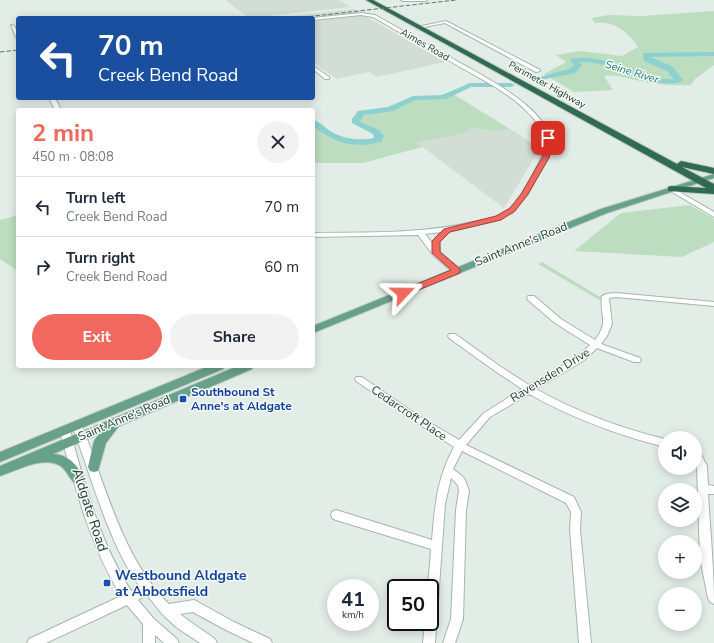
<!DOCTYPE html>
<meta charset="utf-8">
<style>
body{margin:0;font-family:"Nunito Sans",sans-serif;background:#f2f2f3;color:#1f2937;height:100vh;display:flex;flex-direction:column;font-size:15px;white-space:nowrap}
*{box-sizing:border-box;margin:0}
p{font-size:13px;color:#747a83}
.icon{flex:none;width:22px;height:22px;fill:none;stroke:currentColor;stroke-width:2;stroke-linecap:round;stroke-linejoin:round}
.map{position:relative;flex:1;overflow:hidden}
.sheet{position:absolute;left:16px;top:108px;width:299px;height:260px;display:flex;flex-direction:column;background:#fff;border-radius:4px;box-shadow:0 2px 10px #0003}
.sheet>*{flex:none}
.hud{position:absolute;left:16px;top:16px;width:299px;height:84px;border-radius:4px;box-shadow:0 2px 10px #0003;background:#1a4fa0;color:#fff;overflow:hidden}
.buttons{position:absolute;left:658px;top:431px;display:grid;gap:8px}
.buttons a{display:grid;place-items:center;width:44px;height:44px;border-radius:50%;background:#fff;box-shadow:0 2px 10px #0003;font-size:20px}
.speed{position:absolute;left:327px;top:579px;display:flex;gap:8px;font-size:20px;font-weight:700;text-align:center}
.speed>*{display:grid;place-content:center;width:52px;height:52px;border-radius:50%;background:#fff;box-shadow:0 2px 10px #0003;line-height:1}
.speed small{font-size:10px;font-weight:400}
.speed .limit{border:2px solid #111;border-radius:6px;background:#fff;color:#111}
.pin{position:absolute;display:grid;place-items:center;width:34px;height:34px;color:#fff;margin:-17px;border-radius:8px;box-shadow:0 2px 6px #0006}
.me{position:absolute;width:44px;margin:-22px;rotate:67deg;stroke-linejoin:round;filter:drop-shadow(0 0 3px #0008)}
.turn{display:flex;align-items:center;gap:14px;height:84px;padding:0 16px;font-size:18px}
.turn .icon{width:52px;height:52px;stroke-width:2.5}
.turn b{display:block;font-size:28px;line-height:34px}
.round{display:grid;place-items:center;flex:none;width:42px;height:42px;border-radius:21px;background:#f2f2f3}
.overview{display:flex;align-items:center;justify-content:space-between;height:68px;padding:0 16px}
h1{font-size:24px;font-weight:700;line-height:30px;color:#f0685e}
.primary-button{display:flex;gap:8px;margin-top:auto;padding:8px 16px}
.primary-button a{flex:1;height:46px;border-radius:24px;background:#f0685e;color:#fff;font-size:16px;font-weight:700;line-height:46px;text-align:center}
.primary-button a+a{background:#f2f2f3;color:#1f2937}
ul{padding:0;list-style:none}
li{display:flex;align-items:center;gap:12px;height:60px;padding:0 16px;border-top:1px solid #e0e1e3}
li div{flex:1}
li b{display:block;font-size:15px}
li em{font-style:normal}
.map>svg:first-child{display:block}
.built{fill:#d1ddd5}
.green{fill:#bcddbf}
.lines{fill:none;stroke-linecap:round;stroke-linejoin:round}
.river{fill:#8cd1cf;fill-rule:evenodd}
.minor-casing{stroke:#a6b5ad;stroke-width:2}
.major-casing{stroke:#c1c9c6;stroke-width:2}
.highway-casing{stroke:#c1c9c6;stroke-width:2}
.minor{fill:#fff;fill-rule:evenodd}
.major{fill:#68a189;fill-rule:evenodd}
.highway{fill:#2f6a53;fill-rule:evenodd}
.rail{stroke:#5d796d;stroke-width:1;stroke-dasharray:4.5 2;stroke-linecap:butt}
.route{fill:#f0685e;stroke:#9c443d}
.transit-dot{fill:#1a4fb4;stroke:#f4f9f5;stroke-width:1.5}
.labels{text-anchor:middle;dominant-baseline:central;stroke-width:3;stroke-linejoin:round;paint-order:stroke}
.far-street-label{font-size:10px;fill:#233e32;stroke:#f4f9f5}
.far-water-label{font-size:11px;font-style:italic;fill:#1e7978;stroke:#f4f9f5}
.street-label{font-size:12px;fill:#233e32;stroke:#f4f9f5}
.transit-label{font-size:12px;font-weight:bold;fill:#164399;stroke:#f4f9f5;text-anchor:start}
.near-street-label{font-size:14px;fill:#233e32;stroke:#f4f9f5}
.near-transit-label{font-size:14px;font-weight:bold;fill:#164399;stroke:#f4f9f5;text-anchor:start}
</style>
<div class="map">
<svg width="714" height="643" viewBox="0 0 714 643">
<rect width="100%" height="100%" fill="#e3ede7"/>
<path class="built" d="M225 0H339L351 7 249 18Z
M354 9 362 13 313 18H272Z
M364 15 445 62 377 77 369 72 336 79 313 62V21Z
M471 128 495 131 510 129 540 148 504 208 417 143 465 133Z"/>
<path class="green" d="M714 11V65L695 79 691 85C674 86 658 85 641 81 627 79 618 74 604 76L613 90 574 92 544 74 566 62 556 55 580 51 622 56 638 47C627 31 615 21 595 23L591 18 609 15 641 16Z
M453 94 510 129 495 131 471 128 465 133 417 143 422 147 363 163H313V123C317 125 319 128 323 131 335 139 368 148 380 137L378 134 356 123V118L366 111 394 107 410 99 422 97 443 98Z
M690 205 714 219V242L682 257 574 251 621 213Z
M18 215V271L0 259V220Z
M542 262 605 300 606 304 538 264Z"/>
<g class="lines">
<path class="river" d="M714 52V56L650 57 673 67 683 80C668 92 621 70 604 65 597 63 590 62 582 62H579L582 65 575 73 536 81 532 79 569 69 574 65 570 61 571 59C608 51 640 82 674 79L667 71 644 61 643 53Z
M470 83H511L515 85 511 87H471L446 99 415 100 393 111 364 115 360 122 379 130 384 136 381 142C353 149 335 143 313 126V120C320 122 323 126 329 130 342 139 358 141 374 138L373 134 352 123V119L358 111 388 107 413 96 442 95Z"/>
<g class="minor-casing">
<path id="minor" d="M401 0H427L425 1H403Z
M361 13 375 15C400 29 425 43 450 57 478 74 564 113 549 155L528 194 512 213 493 221 450 231 439 241 440 252 460 269 461 271 460 273H454L433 255 418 235 313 237V233C366 232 421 234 473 222 484 220 498 218 507 211 521 201 529 183 536 168 547 148 549 138 534 119 514 95 486 82 460 67 431 50 402 34 373 17L361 15 313 20 312 18ZM441 232 434 240 433 244 425 234Z
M446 21 540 70V71L536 72 445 23 424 27 422 26Z
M11 25 14 26 18 33V38L16 37Z
M313 66 329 77V79H325L313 69Z
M49 98H55L61 110H55Z
M671 187 714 212V217L669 190 668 189Z
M616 293 714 302V306L616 297 609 298 612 324 607 336 601 344 640 358 641 360 640 362H634L597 348 583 361 536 389C577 412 620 428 665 439V447C617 435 572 418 529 394L490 417 466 445 574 497 581 512 580 530 591 643H579L570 530 571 512 566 503 462 451 453 469 462 476 465 480 469 491 466 510 463 619 455 643H443L451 619 456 510 459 491 458 485 451 478 445 504 435 643H423L425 622H430V588H428L431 549 336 520 332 518 331 515 332 512 336 510 432 540C435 505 437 478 454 447L411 419 356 381 355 379 356 377H362L417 415 459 440 484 413 522 389 495 371 449 338 448 336 449 334H455L501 367 529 385 577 357 590 345 555 323 528 300 527 298 528 296H534L561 319 595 340C610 321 599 315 602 296L606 294Z
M77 422 80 423 82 426C105 484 123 560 169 604L194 600 198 602 234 622 270 639 272 643H253L226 630 193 612 180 614 185 618 215 639 217 643H200L176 627 162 614 147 595 138 600 153 618 177 639 179 643H164L155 635V643H143V624L127 605 46 643H27L29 639 121 596C90 545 75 488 60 431L62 428 65 427 68 428 70 431C86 489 99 540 131 591L140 587C108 543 92 477 72 426L74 423Z
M695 448 698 449 707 466 708 485 714 486V494H708C710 530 714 567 714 604L710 602 708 598 700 558 697 466 695 462Z"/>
</g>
<g class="major-casing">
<path id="major" d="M714 174V178L607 213 313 333V326L601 209Z
M209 366H224L223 369 0 462V452Z
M238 366H253L252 369 119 426 106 443 98 471 94 472 90 471 88 467 94 441 99 434 53 454C70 455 78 466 85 480L83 484C71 488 69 470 59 465 42 456 16 471 0 476V466Z"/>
</g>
<g class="highway-casing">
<path id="highway" d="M366 0H373L677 164 681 161 714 168V174L682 167 714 184V194L668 191V187L671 186 706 188Z"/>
</g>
<use href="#minor" class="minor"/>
<use href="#major" class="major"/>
<use href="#highway" class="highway"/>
<path class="rail" d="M296 18 456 0
M0 52 18 50"/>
</g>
<path class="route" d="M548 136 551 138 552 148 549 158 528 194 515 211 501 220 450 232 440 242V252L460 269V273L406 295H400V291L451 270 432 253V241L444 229 496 216 510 208 521 194 542 158 545 148V138Z"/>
<g class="transit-dot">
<rect x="179" y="395" width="8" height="8" rx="2"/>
<rect x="103" y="579" width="8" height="8" rx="2"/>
</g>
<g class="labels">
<g class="far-street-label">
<text transform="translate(425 45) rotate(30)">Aimes Road</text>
<text transform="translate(547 85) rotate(29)">Perimeter Highway</text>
</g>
<g class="far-water-label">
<text transform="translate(632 72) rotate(17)">Seine River</text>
</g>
<g class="street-label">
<text transform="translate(521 244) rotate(-22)">Saint Anne's Road</text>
<text transform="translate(550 375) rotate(-32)">Ravensden Drive</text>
<text transform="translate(409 413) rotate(34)">Cedarcroft Place</text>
<text transform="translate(124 418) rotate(-23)">Saint Anne's Road</text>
</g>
<g class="transit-label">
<text x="191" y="392">Southbound St<tspan x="191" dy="14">Anne's at Aldgate</tspan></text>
</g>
<g class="near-street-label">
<text transform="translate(90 510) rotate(72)">Aldgate Road</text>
</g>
<g class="near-transit-label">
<text x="115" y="575">Westbound Aldgate<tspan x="115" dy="16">at Abbotsfield</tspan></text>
</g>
</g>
</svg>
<div class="buttons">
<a><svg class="icon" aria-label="sound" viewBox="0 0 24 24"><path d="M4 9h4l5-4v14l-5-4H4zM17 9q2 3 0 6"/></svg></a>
<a><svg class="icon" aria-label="layers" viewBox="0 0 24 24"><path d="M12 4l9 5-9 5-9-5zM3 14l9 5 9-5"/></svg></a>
<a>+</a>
<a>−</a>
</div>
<div class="speed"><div>41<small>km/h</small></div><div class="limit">50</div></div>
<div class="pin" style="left:548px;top:138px;background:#d93025"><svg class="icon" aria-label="arrive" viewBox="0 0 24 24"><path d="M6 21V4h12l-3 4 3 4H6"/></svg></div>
<svg class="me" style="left:403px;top:293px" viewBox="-20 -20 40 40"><path d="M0-17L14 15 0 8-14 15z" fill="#f0685e" stroke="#fff" stroke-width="4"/></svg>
<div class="hud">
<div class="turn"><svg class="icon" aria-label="left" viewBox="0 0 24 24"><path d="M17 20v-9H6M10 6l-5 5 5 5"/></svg><div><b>70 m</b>Creek Bend Road</div></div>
</div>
<section class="sheet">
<div class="overview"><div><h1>2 min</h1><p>450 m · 08:08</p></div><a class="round"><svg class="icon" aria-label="close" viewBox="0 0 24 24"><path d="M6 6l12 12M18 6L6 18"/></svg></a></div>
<ul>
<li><svg class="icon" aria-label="left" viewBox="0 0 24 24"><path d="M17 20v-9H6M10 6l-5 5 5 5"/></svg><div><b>Turn left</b><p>Creek Bend Road</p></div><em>70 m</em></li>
<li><svg class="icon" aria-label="right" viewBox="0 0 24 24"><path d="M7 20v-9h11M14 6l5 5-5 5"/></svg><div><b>Turn right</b><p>Creek Bend Road</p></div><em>60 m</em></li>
</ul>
<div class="primary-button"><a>Exit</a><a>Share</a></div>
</section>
</div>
